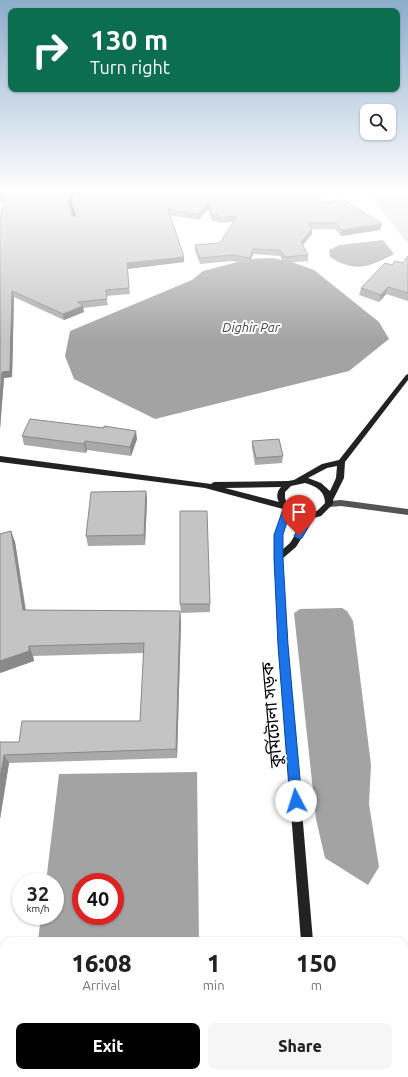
<!DOCTYPE html>
<meta charset="utf-8">
<style>
body{margin:0;font-family:Ubuntu,"Noto Sans Bengali",sans-serif;background:#f6f6f6;color:#222;height:100vh;display:flex;flex-direction:column;font-size:15px;white-space:nowrap}
*{box-sizing:border-box;margin:0}
p{font-size:13px;color:#767676}
.icon{flex:none;width:22px;height:22px;fill:none;stroke:currentColor;stroke-width:2;stroke-linecap:round;stroke-linejoin:round}
.map{position:relative;flex:1;overflow:hidden}
.drawer{position:absolute;left:0px;top:937px;width:408px;height:140px;display:flex;flex-direction:column;background:#fff;border-radius:12px 12px 0 0;box-shadow:0 1px 3px #0004}
.drawer>*{flex:none}
.banner{position:absolute;left:8px;top:8px;width:392px;height:84px;border-radius:8px;box-shadow:0 1px 3px #0004;background:#0b6e4f;color:#fff;overflow:hidden}
.tools{position:absolute;left:360px;top:104px;display:grid;gap:8px}
.tools a{display:grid;place-items:center;width:36px;height:36px;border-radius:8px;background:#fff;box-shadow:0 1px 3px #0004;font-size:20px}
.speed{position:absolute;left:12px;top:873px;display:flex;gap:8px;font-size:20px;font-weight:700;text-align:center}
.speed>*{display:grid;place-content:center;width:52px;height:52px;border-radius:50%;background:#fff;box-shadow:0 1px 3px #0004;line-height:1}
.speed small{font-size:10px;font-weight:400}
.speed .limit{border:6px solid #d22;background:#fff;color:#111}
.pin{position:absolute;display:grid;place-items:center;width:34px;height:34px;color:#fff;margin:-41px -17px;border-radius:50% 50% 50% 0;rotate:-45deg;box-shadow:0 0 4px #0007}
.pin .icon{rotate:45deg}
.me{position:absolute;width:44px;margin:-22px;rotate:355deg;stroke-linejoin:round;filter:drop-shadow(0 0 3px #0008)}
.turn{display:flex;align-items:center;gap:14px;height:84px;padding:0 16px;font-size:18px}
.turn .icon{width:52px;height:52px;stroke-width:2.5}
.turn b{display:block;font-size:28px;line-height:34px}
.eta{display:flex;justify-content:space-evenly;align-items:center;height:68px;text-align:center}
.eta b{font-size:24px;font-weight:800;line-height:28px}
.button{display:flex;gap:8px;margin-top:auto;padding:8px 16px}
.button a{flex:1;height:46px;border-radius:8px;background:#000;color:#fff;font-size:16px;font-weight:800;line-height:46px;text-align:center}
.button a+a{background:#f6f6f6;color:#222}
.map>svg:first-child{display:block}
.green{fill:#dcdcdc}
.water{fill:#a3a3a3;fill-rule:evenodd}
.lines{fill:none;stroke-linecap:round;stroke-linejoin:round}
.street{fill:#555;fill-rule:evenodd}
.secondary{fill:#222;fill-rule:evenodd}
.wall{fill:#a9a9a9}
.shaded-wall{fill:#898989}
.building{fill:#c4c4c4;stroke:#898989}
.route{fill:#1a73e8;stroke:#114b97}
.labels{text-anchor:middle;dominant-baseline:central;stroke-width:4;stroke-linejoin:round;paint-order:stroke}
.far-water-label{font-size:13px;font-style:italic;fill:#444;stroke:#fff}
.near-street-label{font-size:17px;fill:#000;stroke:#fff}
</style>
<div class="map">
<svg width="408" height="1077" viewBox="0 0 408 1077">
<rect width="100%" height="100%" fill="#fff"/>
<path class="green" d="M366 191H408V244Z"/>
<path class="water" d="M383 240 394 254C370 267 355 273 330 257L329 250 339 245Z
M273 258 292 262 314 270 379 322 389 339 349 371 155 419 74 379 65 356 70 331 192 280 203 271 249 259Z
M342 608 347 611 353 621 371 765 369 804 379 867 368 885 325 858 316 819 294 613 300 609Z
M197 772 199 941H38L41 916H55V882H46L59 774ZM81 882H115V916H81Z
M22 1073H201V1077H22Z"/>
<g class="lines">
<path class="street" d="M69 191H73V203L78 222 74 221 69 203Z
M341 500 408 509V515L341 506 329 507 325 504 329 501Z
M404 1007H408V1019H404Z"/>
<path class="secondary" d="M408 374V380L345 462 344 478 333 500V504L321 516 314 518 296 547 282 559 288 645 313 941H301L278 645 274 558V535L283 509 205 488 0 462V456L211 484 214 482 288 481 294 480 322 464 339 460 406 375ZM337 466 336 478 330 491 321 483 308 478 327 468ZM305 483C316 486 325 491 325 503 322 506 319 510 315 512 305 517 288 510 285 498 285 496 285 494 285 492L291 486ZM281 487C277 491 276 497 279 502L225 488ZM289 514 293 516 305 519 290 543 282 550V535Z
M311 1073H325V1077H311Z"/>
</g>
<path class="wall" d="M68 191V201L72 216 78 217 74 203V191H73H312L326 203 380 230 341 236 335 229H312V234L303 245 308 255V261L284 263 280 256 253 254 249 263 232 261 200 264 195 251V245L220 243 234 222 218 223V221H212L208 209 198 220 170 215 184 257V262L127 269 130 294 106 296 108 305 83 308 84 312 64 320 14 297 12 377 4 378 0 429V220L3 202Z
M408 256V301L386 294 379 302 359 295 361 288 392 265 403 263Z
M22 436 137 439 131 456 87 450 86 453 24 445Z
M252 441 283 456 282 463 255 465 252 447Z
M146 491 147 500 145 545 88 546 86 536Z
M11 531 15 542 26 610 180 611 181 622 177 758 9 763 0 819V742H19L140 721 144 653 33 656 34 661 0 673V534Z
M180 604H210V612L181 613Z"/>
<path class="shaded-wall" d="M4 196 6 202H0V197Z
M208 203V209L198 220V215Z
M382 224 380 230 341 236 342 230Z
M312 229V234L300 248 301 242Z
M253 249V254L249 263 250 258Z
M184 257V262L127 269V263Z
M388 287 386 294 379 302 381 295Z
M12 291 14 297 12 377 4 378 0 429V398L2 372Z
M83 306 84 312 64 320 63 314Z
M136 431 137 439 131 456 130 447Z
M85 441 87 450 86 453 84 444Z
M146 491 147 500 145 545 144 535Z
M11 531 15 542 27 621 23 610Z
M180 611 181 622 177 758 176 749Z
M29 646 33 656 34 661 0 673V661Z
M4 755 9 763 0 819V778Z"/>
<path class="building" d="M0 191H67V197L72 216 79 217 74 197V191H312L326 203 343 199 382 224 342 230 336 223H309L312 229 301 242 308 255 285 257 280 250 253 249 250 258 232 255 200 258 195 245 220 243 237 216 218 218V215H212L208 203 198 215 168 209 184 257 127 263 129 288 106 290 107 299 78 302 83 306 63 314 12 291 10 371 2 372 0 398V220L4 196 0 197Z
M408 256V293L388 287 381 295 361 288 385 263 392 265 395 261 403 263Z
M30 419 104 428V426L136 431 130 447 85 441 84 444 22 436Z
M279 439 283 456 256 458 252 441Z
M146 491 144 535 86 536 91 492Z
M180 511H207L210 604H180Z
M11 531 23 610 180 611 176 749 4 755 0 778V742H19L22 721H140L144 643 29 646V651L0 661V534Z"/>
<linearGradient id="sky" x2="0" y2="1"><stop stop-color="#8cadcc"/><stop offset="0.56" stop-color="#fff"/><stop offset="1" stop-color="#fff" stop-opacity="0"/></linearGradient>
<rect width="408" height="341" fill="url(#sky)"/>
<path class="route" d="M287 506 298 512 314 514 315 516 302 538 299 539 294 536 304 519 297 518 289 515 283 535V558L288 645 302 801 300 805 296 807 292 805 290 801 278 645 274 558V535L283 509Z"/>
<g class="labels">
<g class="far-water-label">
<text x="251" y="327">Dighir Par</text>
</g>
<g class="near-street-label">
<text transform="translate(271 715) rotate(-95)">কুর্মিটোলা সড়ক</text>
</g>
</g>
</svg>
<div class="tools">
<a><svg class="icon" aria-label="search" viewBox="0 0 24 24"><circle cx="10" cy="10" r="6"/><path d="M15 15l6 6"/></svg></a>
</div>
<div class="speed"><div>32<small>km/h</small></div><div class="limit">40</div></div>
<div class="pin" style="left:299px;top:536px;background:#d93025"><svg class="icon" aria-label="arrive" viewBox="0 0 24 24"><path d="M6 21V4h12l-3 4 3 4H6"/></svg></div>
<svg class="me" style="left:296px;top:801px" viewBox="-20 -20 40 40"><circle r="19" fill="#fff"/><path d="M0-13L10 11 0 6-10 11z" fill="#1a73e8"/></svg>
<div class="banner">
<div class="turn"><svg class="icon" aria-label="right" viewBox="0 0 24 24"><path d="M7 20v-9h11M14 6l5 5-5 5"/></svg><div><b>130 m</b>Turn right</div></div>
</div>
<section class="drawer">
<div class="eta">
<div><b>16:08</b><p>Arrival</p></div>
<div><b>1</b><p>min</p></div>
<div><b>150</b><p>m</p></div>
</div>
<div class="button"><a>Exit</a><a>Share</a></div>
</section>
</div>
